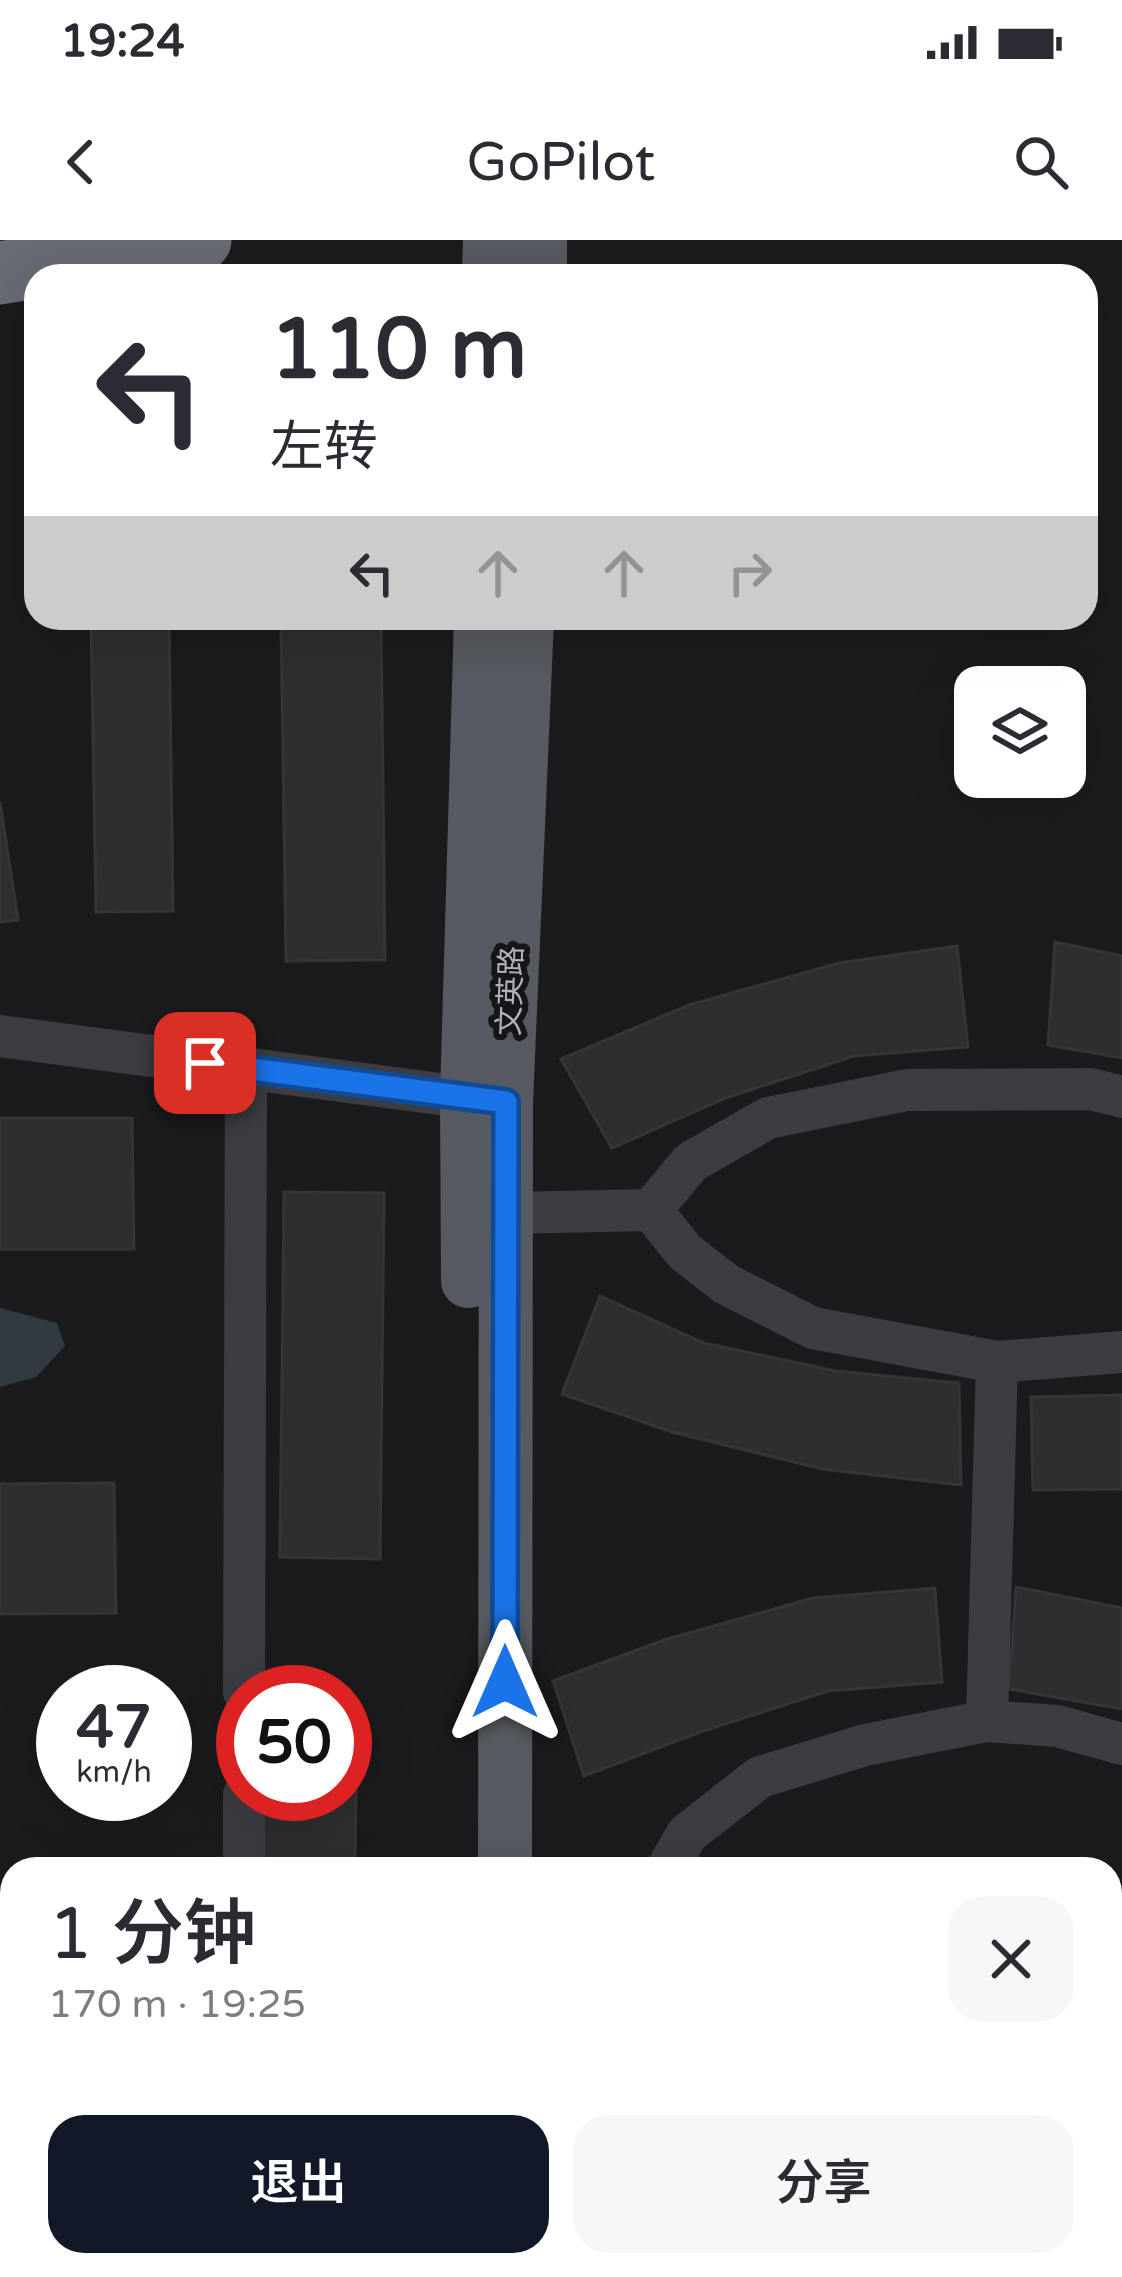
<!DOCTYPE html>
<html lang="zh">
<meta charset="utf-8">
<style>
body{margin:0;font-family:"Varela Round","Noto Sans SC",sans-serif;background:#f7f7f7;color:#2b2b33;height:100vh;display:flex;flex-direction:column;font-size:45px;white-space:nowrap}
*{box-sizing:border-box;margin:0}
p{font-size:39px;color:#7c7c81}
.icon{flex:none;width:66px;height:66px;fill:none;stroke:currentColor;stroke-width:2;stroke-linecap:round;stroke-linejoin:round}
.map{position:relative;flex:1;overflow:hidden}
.side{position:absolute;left:0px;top:1617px;width:1122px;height:420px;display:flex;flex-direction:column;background:#fff;border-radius:36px 36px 0 0;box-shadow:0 12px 48px #0002}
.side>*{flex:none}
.banner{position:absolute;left:24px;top:24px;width:1074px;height:366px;border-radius:36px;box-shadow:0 12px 48px #0002;background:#fff;color:#2b2b33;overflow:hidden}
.tools{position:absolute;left:954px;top:426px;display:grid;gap:24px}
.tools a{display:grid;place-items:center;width:132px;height:132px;border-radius:24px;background:#fff;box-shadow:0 12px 48px #0002;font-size:60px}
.speed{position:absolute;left:36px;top:1425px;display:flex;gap:24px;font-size:60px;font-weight:700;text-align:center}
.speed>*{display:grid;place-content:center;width:156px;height:156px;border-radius:50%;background:#fff;box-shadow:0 12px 48px #0002;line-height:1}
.speed small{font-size:30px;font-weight:400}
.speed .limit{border:18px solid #d22;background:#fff;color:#111}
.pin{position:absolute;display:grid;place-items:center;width:102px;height:102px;color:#fff;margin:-51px;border-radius:24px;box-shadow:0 6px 18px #0006}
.me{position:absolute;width:132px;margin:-66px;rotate:0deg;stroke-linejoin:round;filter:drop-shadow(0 0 9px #0008)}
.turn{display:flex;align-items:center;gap:42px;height:252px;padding:0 48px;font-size:54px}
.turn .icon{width:156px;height:156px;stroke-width:2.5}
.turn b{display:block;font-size:84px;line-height:102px}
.lanes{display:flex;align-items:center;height:114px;padding:0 48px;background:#0003;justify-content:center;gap:60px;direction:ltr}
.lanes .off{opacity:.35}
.round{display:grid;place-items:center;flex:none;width:126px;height:126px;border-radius:36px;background:#f7f7f7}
.summary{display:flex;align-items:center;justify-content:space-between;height:204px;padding:0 48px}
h1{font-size:72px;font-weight:600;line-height:90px}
.primary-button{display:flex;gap:24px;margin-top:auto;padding:24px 48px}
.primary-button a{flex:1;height:138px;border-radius:36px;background:#111827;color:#fff;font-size:48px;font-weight:600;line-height:138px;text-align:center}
.primary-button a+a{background:#f7f7f7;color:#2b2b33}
.status{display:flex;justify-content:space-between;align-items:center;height:84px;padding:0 60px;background:#fff;direction:ltr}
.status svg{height:33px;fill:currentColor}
header{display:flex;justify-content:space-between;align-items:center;height:156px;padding:0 48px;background:#fff;font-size:54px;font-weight:600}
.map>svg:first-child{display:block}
.water{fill:#313941}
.building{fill:#2e2e31;stroke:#353539;stroke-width:3}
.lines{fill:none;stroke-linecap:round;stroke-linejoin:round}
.minor{stroke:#3c3d42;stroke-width:42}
.major{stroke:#585a61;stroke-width:54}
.highway{stroke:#686b72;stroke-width:63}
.route-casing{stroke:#114b97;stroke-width:30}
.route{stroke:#1a73e8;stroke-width:21}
.labels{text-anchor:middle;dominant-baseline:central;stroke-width:12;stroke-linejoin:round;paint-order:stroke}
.street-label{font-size:30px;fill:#aeb2bc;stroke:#161618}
</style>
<div class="status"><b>19:24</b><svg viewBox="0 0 49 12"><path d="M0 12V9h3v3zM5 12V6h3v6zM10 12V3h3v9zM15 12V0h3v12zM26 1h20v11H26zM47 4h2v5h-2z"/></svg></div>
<header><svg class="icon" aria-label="back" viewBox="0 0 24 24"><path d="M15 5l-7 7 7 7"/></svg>GoPilot<svg class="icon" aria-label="search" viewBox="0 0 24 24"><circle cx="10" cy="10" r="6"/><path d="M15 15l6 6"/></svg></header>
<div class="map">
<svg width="1122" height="2037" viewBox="0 0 1122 2037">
<rect width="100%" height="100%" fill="#1b1b1d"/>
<path class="water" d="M0 1068 57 1083 65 1106 36 1137 0 1147Z"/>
<path class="building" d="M91 378H169L173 671 96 672Z
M281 378H381L385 720 286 721Z
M0 562 18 680 0 682Z
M1055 702 1122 716V818L1048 805Z
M957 706 968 807 854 816 726 858 612 908 561 819 689 765 839 723Z
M0 878H132L134 1009H0Z
M284 952 384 953 380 1319 280 1317Z
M600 1056 704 1103 836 1131 959 1143 961 1245 822 1229 672 1192 562 1154Z
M1122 1155V1249L1033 1250 1031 1157Z
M114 1243 116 1373 0 1374V1244Z
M1016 1347 1122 1368V1469L1009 1449Z
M935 1348 942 1442 828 1451 700 1492 584 1536 553 1441 664 1400 813 1358Z
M345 1486H357L355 1629H256V1554H345Z
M1110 1701H1122V1810H1110Z
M1110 1903 1122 1904V2037H994L995 2025H1110Z
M0 2007H12V2025H205V2037H0Z
M205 2025H334L325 2037H205Z
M574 2025H919V2037H573Z"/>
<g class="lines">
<path class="minor" d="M0 796 493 861
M651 970 685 1012 726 1044 813 1088 997 1122 1122 1112
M505 973 651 970 691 922 768 878 907 850 1091 849 1122 857
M244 1452 246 828
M987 1481 997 1122
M244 1629V1554
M667 1629 687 1594 760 1537 865 1505 987 1481 1057 1486 1122 1504
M1110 1881 1122 1882
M0 1951H12"/>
<path class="major" d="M489 36 490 0
M540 36V0
M468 1041 467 857 481 378
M505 1629 506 862 527 378
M473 2025V2037"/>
<path class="highway" d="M0 33 200 0"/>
</g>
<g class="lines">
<g class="route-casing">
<path id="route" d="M205 823 506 862 505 1442"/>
</g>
<use href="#route" class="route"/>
</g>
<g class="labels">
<g class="street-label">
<text transform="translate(511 751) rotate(-88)">文英路</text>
</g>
</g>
</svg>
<div class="tools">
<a><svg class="icon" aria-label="layers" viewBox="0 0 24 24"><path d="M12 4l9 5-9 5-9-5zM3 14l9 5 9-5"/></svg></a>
</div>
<div class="speed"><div>47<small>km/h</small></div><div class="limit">50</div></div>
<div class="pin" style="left:205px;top:823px;background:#d93025"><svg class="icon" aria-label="arrive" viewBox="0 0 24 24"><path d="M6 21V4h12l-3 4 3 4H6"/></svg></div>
<svg class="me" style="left:505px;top:1442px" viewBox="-20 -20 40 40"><path d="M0-17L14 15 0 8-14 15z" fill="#1a73e8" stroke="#fff" stroke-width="4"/></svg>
<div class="banner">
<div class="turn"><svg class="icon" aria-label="left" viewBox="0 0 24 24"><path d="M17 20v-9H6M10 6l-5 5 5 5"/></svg><div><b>110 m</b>左转</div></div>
<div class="lanes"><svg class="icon" aria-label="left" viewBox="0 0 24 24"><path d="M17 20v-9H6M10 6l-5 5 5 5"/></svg><svg class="icon off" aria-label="ahead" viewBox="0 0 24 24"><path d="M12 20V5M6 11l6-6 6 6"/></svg><svg class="icon off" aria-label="ahead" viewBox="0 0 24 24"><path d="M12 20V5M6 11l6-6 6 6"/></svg><svg class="icon off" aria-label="right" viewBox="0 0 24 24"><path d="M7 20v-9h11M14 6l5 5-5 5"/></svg></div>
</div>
<section class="side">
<div class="summary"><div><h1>1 分钟</h1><p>170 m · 19:25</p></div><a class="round"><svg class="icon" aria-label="close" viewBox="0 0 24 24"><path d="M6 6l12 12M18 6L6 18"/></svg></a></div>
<div class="primary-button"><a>退出</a><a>分享</a></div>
</section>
</div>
